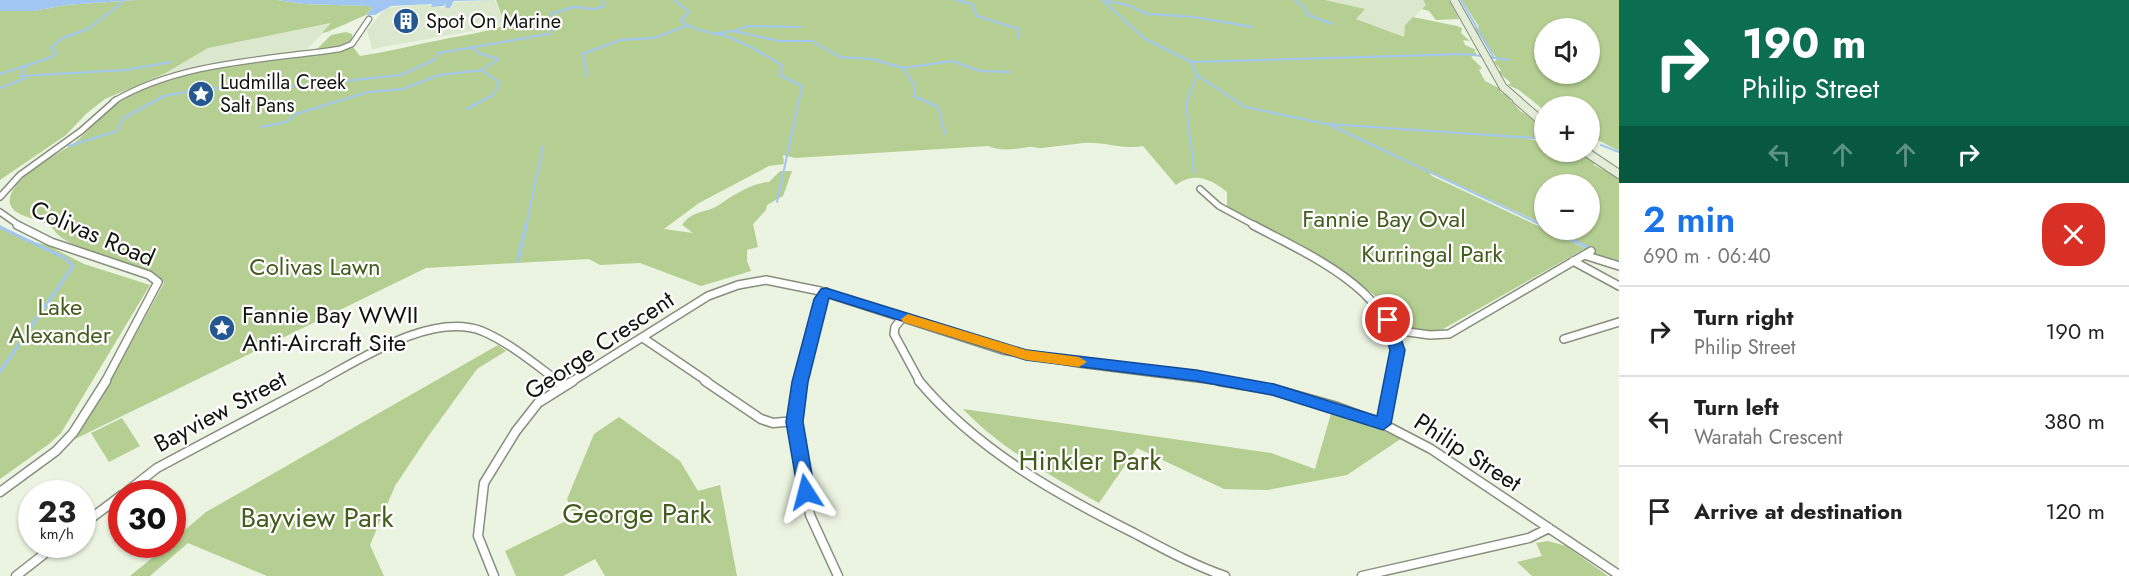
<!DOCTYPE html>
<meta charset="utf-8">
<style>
body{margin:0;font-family:Jost,sans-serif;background:#f6f6f6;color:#222;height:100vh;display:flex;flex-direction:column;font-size:22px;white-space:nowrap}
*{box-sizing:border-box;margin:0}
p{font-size:20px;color:#767676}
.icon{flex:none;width:33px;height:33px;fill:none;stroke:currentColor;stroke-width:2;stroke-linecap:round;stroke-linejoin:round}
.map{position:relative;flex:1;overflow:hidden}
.panel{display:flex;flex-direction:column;background:#fff;width:510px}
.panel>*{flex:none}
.banner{background:#0b6e4f;color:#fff;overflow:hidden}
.tools{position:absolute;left:1534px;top:18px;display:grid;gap:12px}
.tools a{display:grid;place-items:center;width:66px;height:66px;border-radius:50%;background:#fff;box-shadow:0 2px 4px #0004;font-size:30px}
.speed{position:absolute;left:18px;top:480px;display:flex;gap:12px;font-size:30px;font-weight:700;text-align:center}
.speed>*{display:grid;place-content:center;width:78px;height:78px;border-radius:50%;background:#fff;box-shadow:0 2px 4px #0004;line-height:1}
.speed small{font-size:15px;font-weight:400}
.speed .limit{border:9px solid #d22;background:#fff;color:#111}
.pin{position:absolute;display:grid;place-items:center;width:51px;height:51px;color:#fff;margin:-26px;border:3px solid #fff;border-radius:50%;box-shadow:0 2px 6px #0007}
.me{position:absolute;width:66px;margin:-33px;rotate:351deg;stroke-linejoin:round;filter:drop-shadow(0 0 4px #0008)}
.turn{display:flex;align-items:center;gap:21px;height:126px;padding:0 24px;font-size:27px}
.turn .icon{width:78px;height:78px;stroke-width:2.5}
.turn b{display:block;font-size:42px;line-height:51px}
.lanes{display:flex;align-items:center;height:57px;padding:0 24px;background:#0003;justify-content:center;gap:30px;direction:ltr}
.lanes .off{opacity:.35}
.round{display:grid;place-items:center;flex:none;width:63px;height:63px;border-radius:24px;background:#f6f6f6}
.head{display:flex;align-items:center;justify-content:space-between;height:102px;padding:0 24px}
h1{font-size:36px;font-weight:600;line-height:45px;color:#1a73e8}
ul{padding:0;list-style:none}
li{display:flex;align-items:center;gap:18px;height:90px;padding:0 24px;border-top:2px solid #e0e0e0}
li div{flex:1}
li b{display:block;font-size:22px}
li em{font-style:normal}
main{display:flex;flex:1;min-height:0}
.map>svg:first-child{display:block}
.built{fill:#dce8ce}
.green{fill:#b5cf92;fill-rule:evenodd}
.water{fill:#a1c6f2}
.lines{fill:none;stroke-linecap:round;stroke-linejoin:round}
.stream-far1{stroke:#a1c6f2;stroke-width:2}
.stream{stroke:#a1c6f2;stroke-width:3}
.street-far3-casing{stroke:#868e7d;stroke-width:7}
.street-far2-casing{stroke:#868e7d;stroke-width:8}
.street-far1-casing{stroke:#868e7d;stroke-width:10}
.street-casing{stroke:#868e7d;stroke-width:11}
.secondary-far1-casing{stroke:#868e7d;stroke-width:9}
.secondary-casing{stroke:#868e7d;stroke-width:10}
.street-far3{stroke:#fff;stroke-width:4.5}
.street-far2{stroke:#fff;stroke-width:5}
.street-far1{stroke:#fff;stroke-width:7}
.street{stroke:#fff;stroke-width:8}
.secondary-far1{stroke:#e3ecd6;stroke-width:7}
.secondary{stroke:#e3ecd6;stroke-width:8}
.route{fill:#1a73e8;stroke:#114b97;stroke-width:1.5}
.slow{fill:#f59e0b}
.labels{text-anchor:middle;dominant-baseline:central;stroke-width:4.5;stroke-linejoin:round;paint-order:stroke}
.far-poi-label{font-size:20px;fill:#13150f;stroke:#fff;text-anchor:start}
.park-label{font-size:24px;fill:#455c1e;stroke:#fff}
.street-label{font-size:24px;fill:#13150f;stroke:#fff}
.poi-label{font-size:24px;fill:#13150f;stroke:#fff;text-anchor:start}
.near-park-label{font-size:28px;fill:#455c1e;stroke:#fff}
</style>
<main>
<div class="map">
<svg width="1619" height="576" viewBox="0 0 1619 576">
<rect width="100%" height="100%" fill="#ebf4e1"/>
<path class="built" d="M495 0 505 25 372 49 367 30 386 8 426 4 443 8 445 3 446 8H451L454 2Z
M1325 0H1423L1427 5 1405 25V38L1355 19 1364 9Z
M333 23 305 51 249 57 164 74 208 48Z"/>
<path class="green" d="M136 0H277L303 4 370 6 372 9 366 15 327 32 322 33 331 23 208 48 164 74 105 99 87 113 66 135 0 180V11H34L66 5Z
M496 0H1325L1365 9 1356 19 1404 37 1405 25 1413 17 1457 26 1462 28 1461 33 1470 41 1463 40 1465 45 1476 50 1474 51 1477 54 1471 57 1482 68 1479 70 1485 81 1501 89 1500 92 1506 95 1520 111 1545 126V140L1528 138 1545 144V152H1576L1594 162V165L1619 178V261L1586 254 1584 249 1443 329C1422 333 1402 330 1388 312 1384 307 1379 298 1373 294 1361 286 1350 281 1340 270L1227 206V192C1212 179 1193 171 1176 185L1143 146C1124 150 1103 141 1083 143 1070 145 1056 146 1042 148 1038 149 1034 146 1029 147 1013 149 1004 152 988 146L795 158 783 155 784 164 769 166 699 203 664 229 693 233 682 225C692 210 707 213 719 205 732 196 752 183 769 182L780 171H792L783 196 767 205 766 210 753 224 758 247 747 250V261L751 271 701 286 640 263 600 265 589 259 426 268 71 441 98 403 164 283C157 270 142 269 129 265 104 258 79 251 58 235 55 232 53 228 49 225 39 219 24 218 15 211 1 199 18 182 28 173 43 159 66 151 80 138 95 124 109 106 128 96 187 66 253 63 318 55 330 53 341 49 353 47L360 56C388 52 413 45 440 40 462 35 484 33 505 25ZM1427 170 1545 225V184H1590V230H1555L1587 246 1585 248 1432 176Z
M1423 0H1449L1459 19 1436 20 1429 11 1422 9 1426 5Z
M1462 0H1619V151L1590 136V106H1545V111L1519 90 1508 85 1511 83 1498 72 1501 70 1494 62 1497 59 1475 29 1479 27ZM1545 28H1590V74H1545Z
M346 32 352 34 353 41 343 46 314 52 331 35Z
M0 225 28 241 47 245 84 264 150 285 61 433 49 444 0 479Z
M498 345 506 351 477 369 427 438 395 486 370 545 384 576H267L188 543 150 576H130L168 545 172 544 173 540 206 512Z
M963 409 1271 453 1315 469 1332 410 1402 438 1347 475 1268 490 1224 489 1137 448 1099 503C1052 476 1001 449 963 409Z
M619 417 680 461 698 491 720 485 737 576H605L595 559 563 576H516L505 551 574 517 567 499 594 434Z
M122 418 140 446 109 462 91 433Z
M1548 541 1566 546 1608 576H1532L1517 562 1542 556 1536 543Z"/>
<path class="water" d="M0 0H136L66 5 34 11H0Z
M277 0H496L454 1 450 8H446L445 3 444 6 431 7 432 4 391 6 375 15H366L372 9 370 6 303 4Z"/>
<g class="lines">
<path class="stream-far1" d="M674 0 689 12 681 20C693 32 715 32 731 38 749 45 766 55 782 65L780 75 802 86 777 202
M956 0 972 4 977 16 1019 29V38
M1102 0 1144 38 1191 62 1197 75 1245 107 1327 124 1534 138
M1295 0 1304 7 1308 15 1332 24
M1461 0 1494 58
M1106 1 1128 5 1147 14 1194 17 1253 27
M737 30 749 26 800 27
M718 33 734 31 779 41H812L840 57 872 59 903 68 914 85V96L938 107 945 134
M1191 62 1466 54 1509 60
M26 66 20 76 125 70 171 62
M903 68 952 61 980 71 1011 72
M0 74 52 57 57 52 50 48 63 38 88 29 123 2
M587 76 583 54 620 40 654 38 686 26
M0 88 26 78
M467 109 493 95 500 83 483 71
M1330 125 1544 226
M261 127 286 122 296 114 368 92 403 89 439 75 482 70 499 59 478 53 473 47
M1601 145 1619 152
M69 146 117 131 124 118 164 96 209 88 268 89 401 75 434 60 439 53 549 34 559 21 551 14 573 7 595 9 604 6 603 0
M1194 172 1186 104 1197 75
M526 226 543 147"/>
<path class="stream" d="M1540 225 1545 227
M0 227 65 258 73 266 0 372
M1550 230 1587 247
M518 261 526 225"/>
<g class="street-far3-casing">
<path id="street-far3" d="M114 101C180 62 265 60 340 49L352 44 369 19"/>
</g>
<g class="street-far2-casing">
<path id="street-far2" d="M1200 189 1219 206 1256 226
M0 197 20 175 81 131 116 100
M0 212 20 226"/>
</g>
<g class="street-far1-casing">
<path id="street-far1" d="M17 225 51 242 149 275 158 282 105 382
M1253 225C1314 258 1413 297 1394 382
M1584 255 1619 266
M1573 261 1619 286
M903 317 895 327 894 334 920 382
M1394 330 1430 335 1449 334 1591 251
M643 338 708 382
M1564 339 1619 322
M318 382C361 359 431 312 482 331 510 343 535 364 559 382
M571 382 708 296 738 285 766 280 820 291 1003 350 1079 363 1230 382
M800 382 820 299 826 292"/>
</g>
<g class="street-casing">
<path id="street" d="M557 381 564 386
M705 381 761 419 773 423 795 421
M800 381 795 421 810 515 838 576
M919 381C976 449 1056 494 1134 533 1164 549 1193 565 1225 576
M1219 381 1284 392 1334 406 1383 424 1431 449 1619 575
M1383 424 1394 381
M0 492 56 451 73 433 106 381
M124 494 157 468 320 381
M82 525 122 495
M16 576 57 544
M494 576 478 536 484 483 516 431 538 403 573 381
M1362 576 1529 538 1549 528"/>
</g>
<g class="secondary-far1-casing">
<path id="secondary-far1" d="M1454 0 1503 87 1519 101"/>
</g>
<g class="secondary-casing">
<path id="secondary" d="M1517 100 1545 124
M1586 152 1619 174"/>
</g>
<use href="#street-far3" class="street-far3"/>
<use href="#street-far2" class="street-far2"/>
<use href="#street-far1" class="street-far1"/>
<use href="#street" class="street"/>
<use href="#secondary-far1" class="secondary-far1"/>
<use href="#secondary" class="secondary"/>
</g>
<path class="route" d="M826 288 1026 350 1196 370 1274 384 1377 416 1390 350 1381 320 1383 317H1393L1405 350 1391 424 1383 430 1272 395 1196 381 1026 360 829 298 808 382 803 422 815 492 813 497H800L798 492 786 422 792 382 814 299 821 289Z"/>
<path class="slow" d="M908 314 1026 350 1079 357 1087 362 1079 367 1026 360 903 322 901 319Z"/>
<defs>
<g id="building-disc" transform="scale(1.35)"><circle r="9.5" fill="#255891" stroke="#fff"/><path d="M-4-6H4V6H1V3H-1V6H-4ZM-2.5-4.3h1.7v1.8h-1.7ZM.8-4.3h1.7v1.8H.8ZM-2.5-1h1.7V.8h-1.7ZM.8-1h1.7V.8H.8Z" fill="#fff"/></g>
<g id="sight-disc" transform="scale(1.35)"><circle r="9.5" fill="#255891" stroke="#fff"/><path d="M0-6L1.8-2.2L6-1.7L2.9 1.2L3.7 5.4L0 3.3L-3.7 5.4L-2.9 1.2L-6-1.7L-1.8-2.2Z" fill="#fff"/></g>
</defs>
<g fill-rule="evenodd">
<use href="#building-disc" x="406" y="21"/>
<use href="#sight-disc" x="201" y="94"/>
<use href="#sight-disc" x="222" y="328"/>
</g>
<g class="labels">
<g class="far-poi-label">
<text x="426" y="21">Spot On Marine</text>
<text x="220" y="82">Ludmilla Creek<tspan x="220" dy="23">Salt Pans</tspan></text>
</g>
<g class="park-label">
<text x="1384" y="218">Fannie Bay Oval</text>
<text x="1432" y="253">Kurringal Park</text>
<text x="315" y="266">Colivas Lawn</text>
<text x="60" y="306">Lake<tspan x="60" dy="28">Alexander</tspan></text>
</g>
<g class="street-label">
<text transform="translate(93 233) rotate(23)">Colivas Road</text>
<text transform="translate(599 345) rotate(-34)">George Crescent</text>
<text transform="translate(220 411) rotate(-28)">Bayview Street</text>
<text transform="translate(1468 452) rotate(33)">Philip Street</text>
</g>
<g class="poi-label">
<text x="242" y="314">Fannie Bay WWII<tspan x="242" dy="28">Anti-Aircraft Site</tspan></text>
</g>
<g class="near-park-label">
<text x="1090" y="460">Hinkler Park</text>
<text x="637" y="513">George Park</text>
<text x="317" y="517">Bayview Park</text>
</g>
</g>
</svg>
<div class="tools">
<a><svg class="icon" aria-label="sound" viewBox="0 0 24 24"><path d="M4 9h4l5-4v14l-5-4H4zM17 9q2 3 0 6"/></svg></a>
<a>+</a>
<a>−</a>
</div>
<div class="speed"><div>23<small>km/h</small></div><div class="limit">30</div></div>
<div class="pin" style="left:1388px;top:320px;background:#d93025"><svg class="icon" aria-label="arrive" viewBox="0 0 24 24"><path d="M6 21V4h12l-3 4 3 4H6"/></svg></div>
<svg class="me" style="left:806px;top:492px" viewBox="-20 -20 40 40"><path d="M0-17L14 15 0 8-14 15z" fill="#1a73e8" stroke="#fff" stroke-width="4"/></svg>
</div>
<section class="panel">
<div class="banner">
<div class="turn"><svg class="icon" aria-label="right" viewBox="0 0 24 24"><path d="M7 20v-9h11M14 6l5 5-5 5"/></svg><div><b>190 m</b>Philip Street</div></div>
<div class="lanes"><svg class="icon off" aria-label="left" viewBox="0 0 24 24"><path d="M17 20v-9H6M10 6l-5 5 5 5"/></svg><svg class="icon off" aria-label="ahead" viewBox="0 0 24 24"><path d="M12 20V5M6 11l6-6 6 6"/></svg><svg class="icon off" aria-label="ahead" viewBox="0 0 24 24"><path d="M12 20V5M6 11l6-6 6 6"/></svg><svg class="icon" aria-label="right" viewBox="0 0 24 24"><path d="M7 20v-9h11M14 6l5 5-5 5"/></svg></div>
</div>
<div class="head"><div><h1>2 min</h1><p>690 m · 06:40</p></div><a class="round" style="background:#d93025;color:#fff"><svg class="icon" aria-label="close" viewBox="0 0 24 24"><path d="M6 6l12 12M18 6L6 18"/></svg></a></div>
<ul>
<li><svg class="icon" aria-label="right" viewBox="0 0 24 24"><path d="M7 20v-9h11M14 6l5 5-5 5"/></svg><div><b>Turn right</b><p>Philip Street</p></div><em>190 m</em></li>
<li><svg class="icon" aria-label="left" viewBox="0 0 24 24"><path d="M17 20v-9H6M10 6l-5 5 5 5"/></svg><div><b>Turn left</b><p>Waratah Crescent</p></div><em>380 m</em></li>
<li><svg class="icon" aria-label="arrive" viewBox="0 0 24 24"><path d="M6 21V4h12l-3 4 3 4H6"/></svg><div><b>Arrive at destination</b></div><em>120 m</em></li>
</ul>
</section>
</main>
